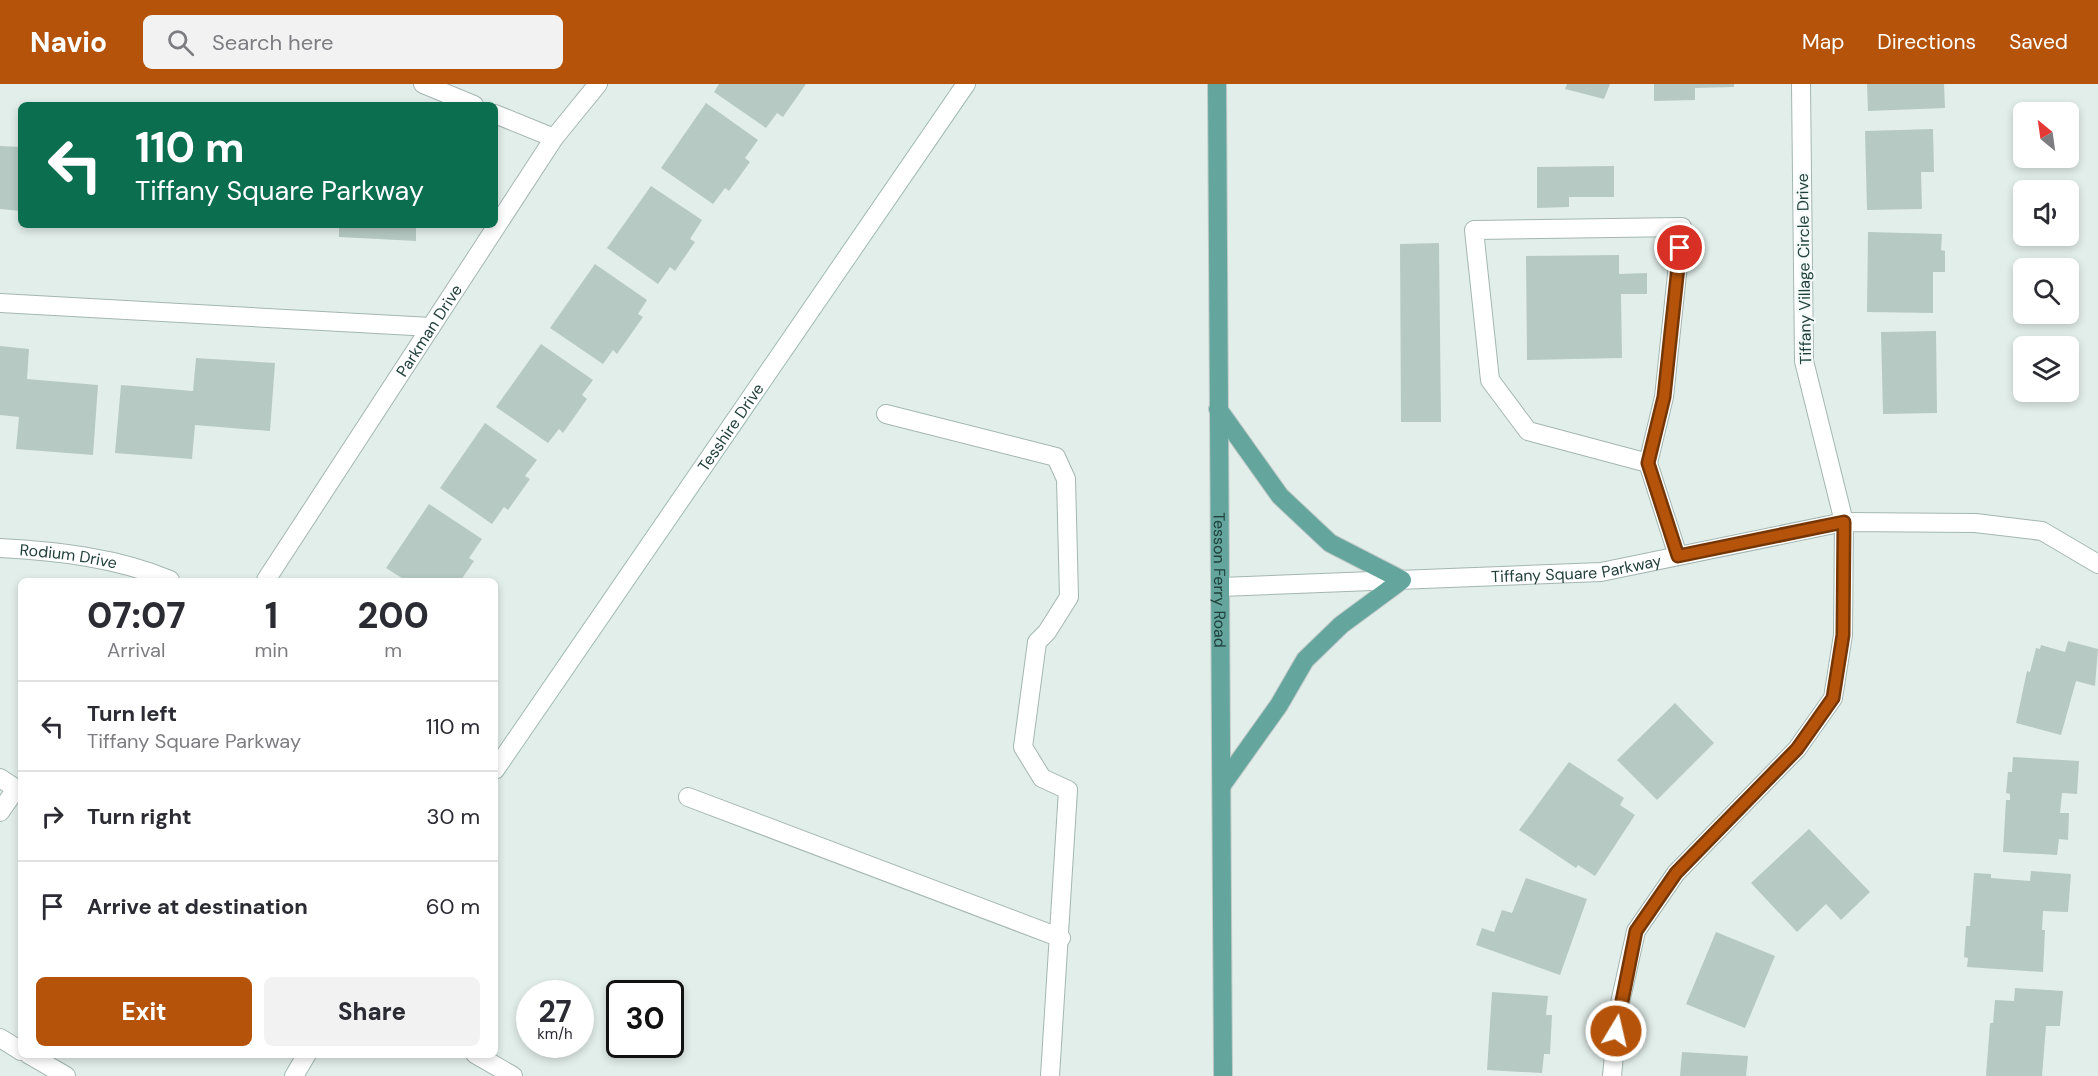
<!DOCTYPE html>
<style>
body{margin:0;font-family:"DM Sans",sans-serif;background:#f2f2f3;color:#2b2b33;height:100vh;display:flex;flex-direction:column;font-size:22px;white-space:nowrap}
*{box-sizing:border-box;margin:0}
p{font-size:20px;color:#7c7c81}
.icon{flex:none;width:33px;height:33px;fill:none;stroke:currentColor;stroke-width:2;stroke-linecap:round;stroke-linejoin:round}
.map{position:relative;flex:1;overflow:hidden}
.drawer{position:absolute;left:18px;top:494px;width:480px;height:480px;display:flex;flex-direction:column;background:#fff;border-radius:9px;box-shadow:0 3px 9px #0003}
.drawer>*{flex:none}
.banner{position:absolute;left:18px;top:18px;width:480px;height:126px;border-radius:9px;box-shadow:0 3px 9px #0003;background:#0b6e4f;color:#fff;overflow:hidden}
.needle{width:39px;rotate:331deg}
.fabs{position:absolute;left:2013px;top:18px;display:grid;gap:12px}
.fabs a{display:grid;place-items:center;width:66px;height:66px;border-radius:9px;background:#fff;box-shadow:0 3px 9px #0003;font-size:30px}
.speed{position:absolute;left:516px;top:896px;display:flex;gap:12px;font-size:30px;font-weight:700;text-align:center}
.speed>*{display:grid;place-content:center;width:78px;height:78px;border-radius:50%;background:#fff;box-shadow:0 3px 9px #0003;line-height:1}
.speed small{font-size:15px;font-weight:400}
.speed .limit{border:3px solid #111;border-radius:9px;background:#fff;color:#111}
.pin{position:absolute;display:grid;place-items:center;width:51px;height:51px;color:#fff;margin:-26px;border:3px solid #fff;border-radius:50%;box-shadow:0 2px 6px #0007}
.me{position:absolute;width:66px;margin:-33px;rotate:9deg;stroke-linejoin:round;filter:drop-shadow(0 0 4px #0008)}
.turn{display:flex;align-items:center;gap:21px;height:126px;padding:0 18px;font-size:27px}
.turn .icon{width:78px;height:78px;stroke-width:2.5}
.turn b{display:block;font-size:42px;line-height:51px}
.eta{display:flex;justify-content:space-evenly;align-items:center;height:102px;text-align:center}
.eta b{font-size:36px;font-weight:800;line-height:42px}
.action{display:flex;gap:12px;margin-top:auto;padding:12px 18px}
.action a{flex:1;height:69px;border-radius:9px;background:#b45309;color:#fff;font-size:24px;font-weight:800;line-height:69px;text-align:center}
.action a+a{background:#f2f2f3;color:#2b2b33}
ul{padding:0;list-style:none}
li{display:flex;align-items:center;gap:18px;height:90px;padding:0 18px;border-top:2px solid #e1e1e2}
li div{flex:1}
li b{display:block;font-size:22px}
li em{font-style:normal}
header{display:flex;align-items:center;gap:36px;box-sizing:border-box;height:84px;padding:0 30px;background:#b45309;color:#fff}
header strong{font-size:28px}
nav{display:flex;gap:33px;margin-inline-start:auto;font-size:21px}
.search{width:420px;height:54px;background:#f2f2f3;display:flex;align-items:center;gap:15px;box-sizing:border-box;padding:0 21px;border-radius:9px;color:#7c7c81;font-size:22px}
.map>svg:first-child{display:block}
.building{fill:#b7c9c3}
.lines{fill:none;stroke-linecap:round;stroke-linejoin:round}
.lane-casing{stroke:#a4b6b2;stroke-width:20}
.street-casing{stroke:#a4b6b2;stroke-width:20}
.secondary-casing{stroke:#a0bab4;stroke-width:20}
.primary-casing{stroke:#c1cac8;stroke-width:20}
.lane{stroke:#fff;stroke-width:18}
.street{stroke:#fff;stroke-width:18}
.secondary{stroke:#fff;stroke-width:18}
.primary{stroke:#64a69d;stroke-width:18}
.route-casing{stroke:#753606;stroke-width:15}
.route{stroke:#b45309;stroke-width:10}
.labels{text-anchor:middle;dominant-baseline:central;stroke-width:4.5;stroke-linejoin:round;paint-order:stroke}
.street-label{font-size:16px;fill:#21403c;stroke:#f3faf7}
</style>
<header>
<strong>Navio</strong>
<div class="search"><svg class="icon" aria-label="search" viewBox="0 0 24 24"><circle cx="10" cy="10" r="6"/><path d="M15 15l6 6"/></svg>Search here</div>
<nav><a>Map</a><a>Directions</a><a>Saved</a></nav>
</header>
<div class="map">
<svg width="2098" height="992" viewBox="0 0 2098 992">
<rect width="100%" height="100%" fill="#e2eeea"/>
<path class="building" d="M719 0H806L783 33 777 29 766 44 714 8Z
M1567 0H1610L1604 15 1565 5Z
M1654 0H1734V3L1695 4V16L1654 17Z
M1867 0H1944L1945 24 1868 27Z
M706 19 758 56 745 74 750 78 729 107 725 104 713 120 661 84Z
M1933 45 1934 88H1921L1922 125 1867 126 1865 47Z
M0 62 21 63V127L0 125Z
M1614 82V113H1569V123L1537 124V83Z
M651 102 702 136 690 155 695 158 675 187 670 183 658 200 607 164Z
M339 141H416V157L339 153Z
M1868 148 1942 150 1941 166 1945 167V188H1933V229L1867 228Z
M1439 159 1441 338H1401L1400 160Z
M1619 171V190L1647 189V210H1621L1622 274 1527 276 1526 172Z
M595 180 647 216 638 230 643 233 617 270 613 266 603 280 550 244Z
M1936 247 1937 329 1883 330 1881 248Z
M541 260 593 296 582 311 587 315 563 349 559 345 548 359 496 323Z
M0 262 29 265 27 295 98 301 93 371 16 365 19 333 0 331Z
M196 274 275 279 270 347 195 341 192 375 115 369 121 301 193 307Z
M485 339 537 376 525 392 530 395 508 426 504 423 492 440 440 404Z
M429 420 482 455 469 474 474 477 461 496H405L386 484Z
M2068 557 2098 565 2095 602 2076 597 2061 651 2016 639 2027 587 2030 588 2036 564 2040 565 2041 561 2065 568Z
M1675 619 1714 659 1657 716 1617 676Z
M2013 673 2079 677 2077 710 2062 709 2060 729H2069L2068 756 2059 755 2057 771 2003 768 2006 716H2010V710L2006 709 2008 688H2012Z
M1569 678 1624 714 1620 721 1635 731 1595 792 1578 781 1576 784 1519 746Z
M1809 745 1870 808 1841 836 1826 820 1797 848 1751 799Z
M2031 787 2071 790 2068 828 2043 827 2042 846H2045L2043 888 1967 883 1968 874 1964 873 1966 842H1970L1974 789 1991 790V794L2030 797Z
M1526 794 1587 815 1560 891 1476 861 1482 844 1494 848 1502 826 1512 829Z
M1716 848 1775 872 1745 944 1686 920Z
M2015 904 2063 907 2060 942H2046L2042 992H1986L1990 939H1993L1995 916 2014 917Z
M1492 908 1548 912 1546 931H1552L1550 970H1544L1542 989 1487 986Z
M1682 968 1748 972 1746 992H1680Z"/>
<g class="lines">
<g class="lane-casing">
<path id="lane" d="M886 330 1056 373 1066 395 1069 513 1047 548 1037 558 1023 663 1042 694 1068 706 1050 992
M1648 379 1528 347 1490 296 1474 146 1682 143 1664 313 1648 379 1678 472
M688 713 1061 854
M0 728 16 705
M0 954 21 967
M28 970 66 992
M475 970 513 992"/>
</g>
<g class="street-casing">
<g id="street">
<path d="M423 0 474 21"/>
<path d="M495 30 554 54"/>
<path d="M0 219 431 243"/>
<path id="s1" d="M0 464C57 467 118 474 170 496"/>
<path id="s2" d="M266 496 554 54 598 0"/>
<path id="s3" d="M1221 503 1601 488 1844 438 1975 439 2042 447 2098 480"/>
<path d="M0 694 21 708"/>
<path d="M1612 992 1618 928 1636 847 1676 789 1797 665 1833 614 1843 551 1844 438 1804 277 1801 0"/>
</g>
</g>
<g class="secondary-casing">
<g id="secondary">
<path id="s4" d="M495 686 966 0"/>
<path d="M294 992 307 970"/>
</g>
</g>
<g class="primary-casing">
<g id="primary">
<path id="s5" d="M1217 0 1223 992"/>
<path d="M1218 325 1280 412 1330 459 1402 496 1341 541 1305 576 1279 621 1222 701"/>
</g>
</g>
<use href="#lane" class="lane"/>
<use href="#street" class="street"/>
<use href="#secondary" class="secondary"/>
<use href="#primary" class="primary"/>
</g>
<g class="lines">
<g class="route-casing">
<path id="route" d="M1616 947 1636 847 1676 789 1797 665 1833 614 1843 551 1844 438 1678 472 1648 379 1664 313 1680 164"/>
</g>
<use href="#route" class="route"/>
</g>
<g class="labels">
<g class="street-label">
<text transform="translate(1804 185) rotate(-91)">Tiffany Village Circle Drive</text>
<text stroke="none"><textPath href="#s2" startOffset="298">Parkman Drive</textPath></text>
<text stroke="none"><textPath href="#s4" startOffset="416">Tesshire Drive</textPath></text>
<text stroke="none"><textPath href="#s1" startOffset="69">Rodium Drive</textPath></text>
<text stroke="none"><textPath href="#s3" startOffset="356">Tiffany Square Parkway</textPath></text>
<text stroke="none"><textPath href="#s5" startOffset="496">Tesson Ferry Road</textPath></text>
</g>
</g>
</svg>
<div class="fabs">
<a><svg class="needle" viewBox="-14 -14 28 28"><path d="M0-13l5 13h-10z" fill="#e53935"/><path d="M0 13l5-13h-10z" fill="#7c7c81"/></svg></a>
<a><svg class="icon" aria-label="sound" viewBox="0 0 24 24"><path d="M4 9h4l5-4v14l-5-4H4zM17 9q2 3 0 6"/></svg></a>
<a><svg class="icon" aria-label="search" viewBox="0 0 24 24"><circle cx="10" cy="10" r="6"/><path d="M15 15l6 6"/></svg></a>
<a><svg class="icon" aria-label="layers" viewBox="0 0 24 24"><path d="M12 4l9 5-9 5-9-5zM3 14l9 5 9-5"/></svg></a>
</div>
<div class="speed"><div>27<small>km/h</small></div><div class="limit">30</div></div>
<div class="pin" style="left:1680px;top:164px;background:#d93025"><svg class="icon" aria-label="arrive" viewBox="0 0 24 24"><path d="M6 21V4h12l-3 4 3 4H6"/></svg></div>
<svg class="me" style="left:1616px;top:947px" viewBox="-20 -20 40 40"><circle r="17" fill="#b45309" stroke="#fff" stroke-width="3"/><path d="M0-11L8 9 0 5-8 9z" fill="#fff"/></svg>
<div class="banner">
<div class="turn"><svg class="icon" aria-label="left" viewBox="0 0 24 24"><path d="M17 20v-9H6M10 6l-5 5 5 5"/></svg><div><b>110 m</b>Tiffany Square Parkway</div></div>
</div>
<section class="drawer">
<div class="eta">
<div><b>07:07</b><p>Arrival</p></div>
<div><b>1</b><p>min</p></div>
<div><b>200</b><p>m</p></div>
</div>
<ul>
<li><svg class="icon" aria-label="left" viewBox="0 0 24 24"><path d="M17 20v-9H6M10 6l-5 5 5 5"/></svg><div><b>Turn left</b><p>Tiffany Square Parkway</p></div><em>110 m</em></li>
<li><svg class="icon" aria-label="right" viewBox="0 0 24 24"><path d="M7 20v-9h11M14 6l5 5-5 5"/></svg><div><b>Turn right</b></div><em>30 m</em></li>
<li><svg class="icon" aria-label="arrive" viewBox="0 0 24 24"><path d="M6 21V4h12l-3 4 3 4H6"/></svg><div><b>Arrive at destination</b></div><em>60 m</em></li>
</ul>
<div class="action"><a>Exit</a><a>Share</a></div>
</section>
</div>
